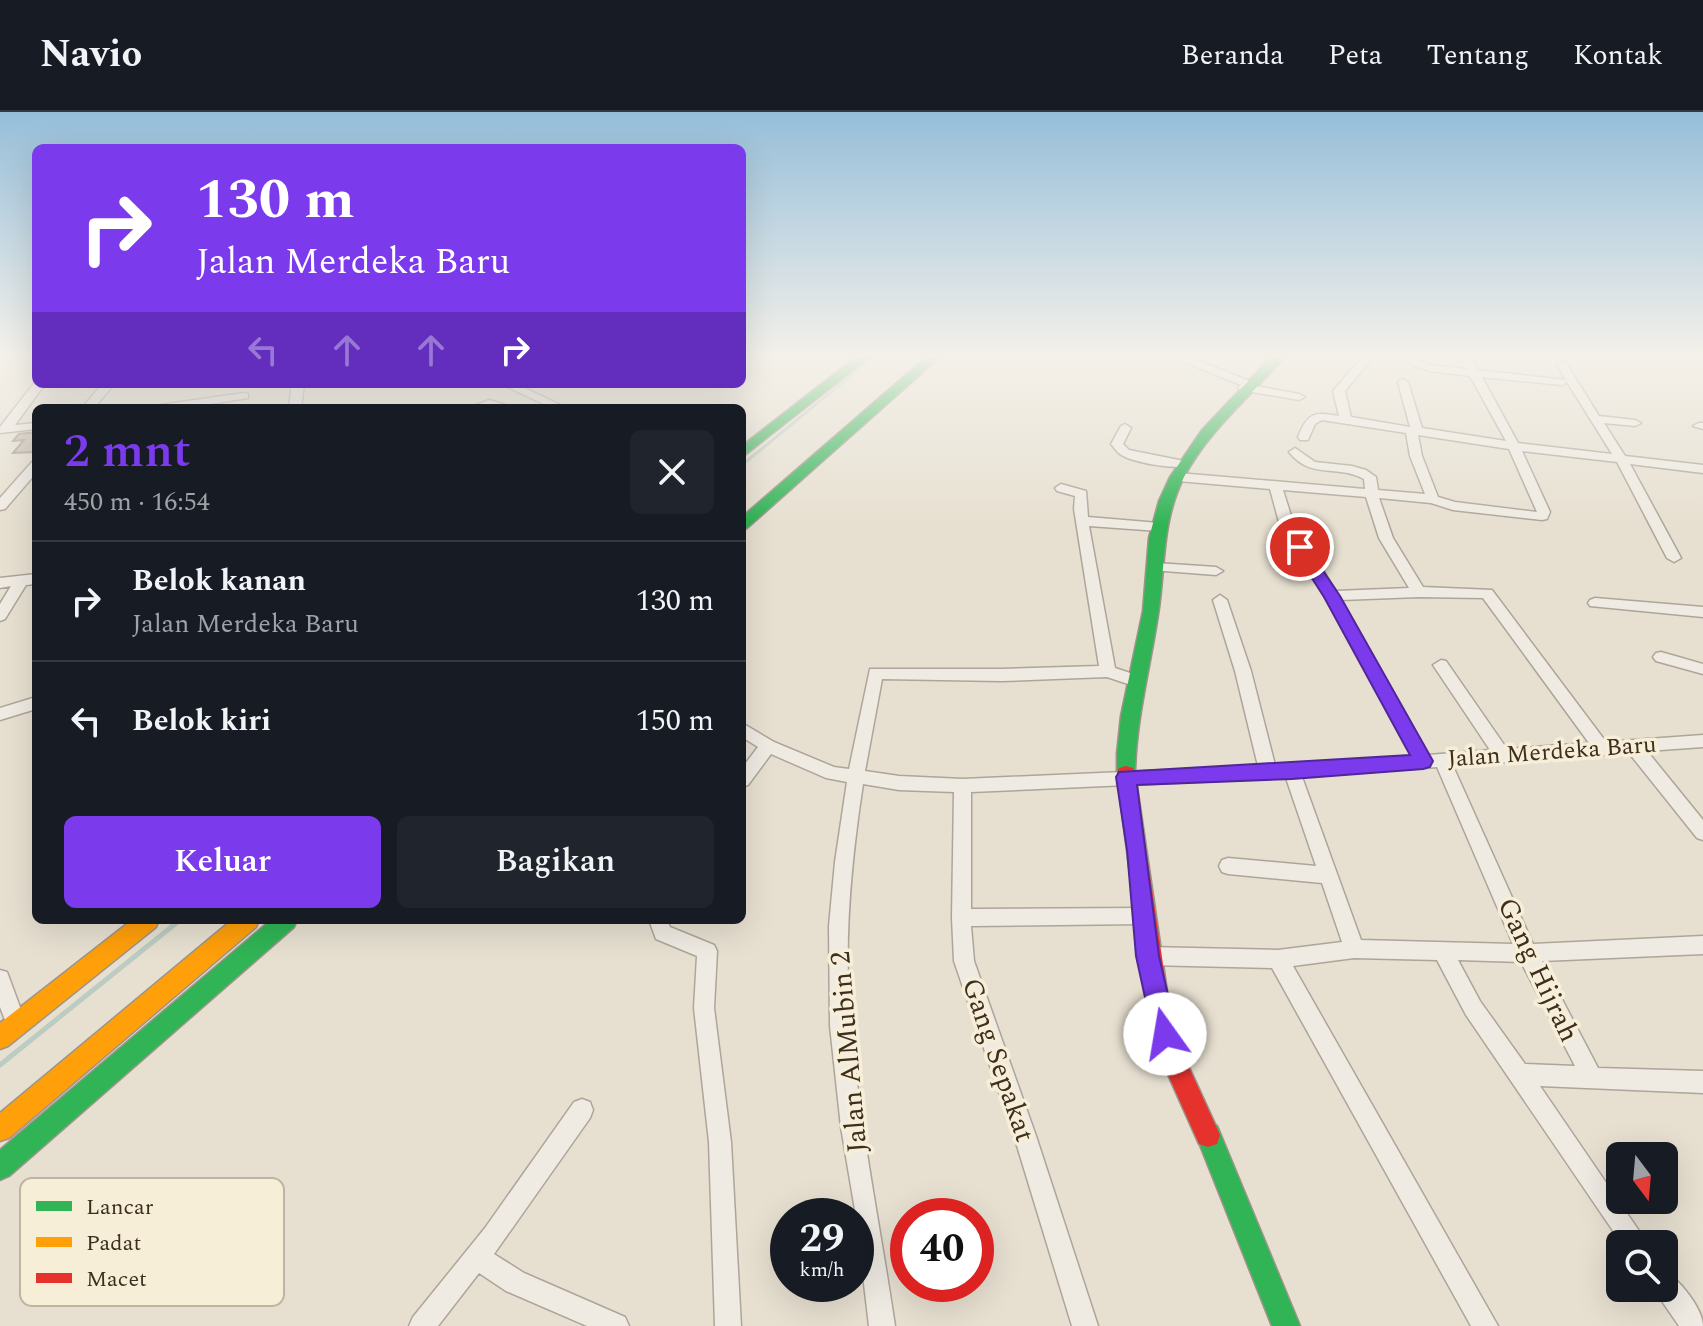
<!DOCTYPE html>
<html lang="id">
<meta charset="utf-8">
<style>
body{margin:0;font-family:Spectral,serif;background:#20242c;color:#f1f3f6;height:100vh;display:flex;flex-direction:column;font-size:30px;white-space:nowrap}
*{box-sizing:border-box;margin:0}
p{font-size:26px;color:#9ea1a6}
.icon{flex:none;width:44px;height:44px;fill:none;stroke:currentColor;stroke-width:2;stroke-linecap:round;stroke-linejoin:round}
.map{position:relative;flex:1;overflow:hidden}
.sheet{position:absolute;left:32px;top:292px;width:714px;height:520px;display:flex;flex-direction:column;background:#171b24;border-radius:12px;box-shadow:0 8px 32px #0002}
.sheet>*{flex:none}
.guide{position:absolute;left:32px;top:32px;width:714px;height:244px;border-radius:12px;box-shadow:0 8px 32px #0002;background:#7c3aed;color:#fff;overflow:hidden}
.needle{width:52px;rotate:164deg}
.tools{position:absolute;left:1606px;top:1030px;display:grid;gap:16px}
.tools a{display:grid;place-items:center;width:72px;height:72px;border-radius:12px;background:#171b24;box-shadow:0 8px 32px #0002;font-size:40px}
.speed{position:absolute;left:770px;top:1086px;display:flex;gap:16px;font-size:40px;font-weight:700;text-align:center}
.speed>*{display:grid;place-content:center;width:104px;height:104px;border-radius:50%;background:#171b24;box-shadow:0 8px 32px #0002;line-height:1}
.speed small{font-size:20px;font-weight:400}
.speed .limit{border:12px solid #d22;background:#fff;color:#111}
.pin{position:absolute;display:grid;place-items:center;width:68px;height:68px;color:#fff;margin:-34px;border:4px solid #fff;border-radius:50%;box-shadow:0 2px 8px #0007}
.me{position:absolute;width:88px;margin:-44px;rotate:347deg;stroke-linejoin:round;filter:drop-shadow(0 0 6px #0008)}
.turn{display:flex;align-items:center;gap:28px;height:168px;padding:0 32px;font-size:36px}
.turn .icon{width:104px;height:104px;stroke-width:2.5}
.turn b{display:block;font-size:56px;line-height:68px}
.lanes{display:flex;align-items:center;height:76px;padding:0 32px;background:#0003;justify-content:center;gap:40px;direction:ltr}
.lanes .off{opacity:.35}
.round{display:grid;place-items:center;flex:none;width:84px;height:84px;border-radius:12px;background:#20242c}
.head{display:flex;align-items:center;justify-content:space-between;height:136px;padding:0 32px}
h1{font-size:48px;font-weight:600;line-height:60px;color:#7c3aed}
.primary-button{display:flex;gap:16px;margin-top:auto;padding:16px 32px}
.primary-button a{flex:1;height:92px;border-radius:12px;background:#7c3aed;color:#fff;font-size:32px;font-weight:600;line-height:92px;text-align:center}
.primary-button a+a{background:#20242c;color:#f1f3f6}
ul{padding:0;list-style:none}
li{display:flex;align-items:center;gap:24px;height:120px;padding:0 32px;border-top:2px solid #363941}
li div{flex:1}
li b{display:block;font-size:30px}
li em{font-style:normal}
header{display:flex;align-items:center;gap:48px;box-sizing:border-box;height:112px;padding:0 40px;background:#171b24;border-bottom:2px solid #363941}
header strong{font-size:38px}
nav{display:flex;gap:44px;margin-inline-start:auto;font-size:28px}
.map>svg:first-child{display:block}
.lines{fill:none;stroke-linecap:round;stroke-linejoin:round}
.stream-far1{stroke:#bcccc2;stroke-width:3}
.stream{stroke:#bcccc2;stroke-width:5}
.building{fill:#cbbfb2;stroke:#a89c90;stroke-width:2}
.street-casing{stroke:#ada599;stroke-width:3}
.fast-casing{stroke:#9c958a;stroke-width:3}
.slow-casing{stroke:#9c958a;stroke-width:3}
.jam-casing{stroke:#9c958a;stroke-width:3}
.street{fill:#efebe3;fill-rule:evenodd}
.fast{fill:#30b455;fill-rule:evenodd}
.slow{fill:#ff9f0a;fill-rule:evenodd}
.jam{fill:#e5322d;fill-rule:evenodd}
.route{fill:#7c3aed;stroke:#51269a;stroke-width:2}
.labels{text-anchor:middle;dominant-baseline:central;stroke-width:7;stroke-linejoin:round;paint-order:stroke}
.street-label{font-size:24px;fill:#3d2e20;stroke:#f7eed8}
.near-street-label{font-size:28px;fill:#3d2e20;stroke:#f7eed8}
.key{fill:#f7eed8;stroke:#bfb4a1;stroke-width:2}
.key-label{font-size:22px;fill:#3d2e20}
</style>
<header>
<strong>Navio</strong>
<nav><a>Beranda</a><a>Peta</a><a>Tentang</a><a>Kontak</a></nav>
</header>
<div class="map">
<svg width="1703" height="1214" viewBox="0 0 1703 1214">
<rect width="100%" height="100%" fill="#e7e0d1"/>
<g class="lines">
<path class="stream-far1" d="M742 353 876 243"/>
<path class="stream" d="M0 953 180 808"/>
</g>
<path class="building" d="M36 320V340L13 341 24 328 13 329 19 322Z"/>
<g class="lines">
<g class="street-casing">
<path id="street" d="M1364 243H1375L1345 279 1351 305 1410 315 1398 270 1403 267 1408 270 1422 316 1506 329 1470 264 1429 259 1411 253 1408 243H1418L1420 249 1431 253 1466 257 1459 243H1469L1478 258 1566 268 1557 253 1562 250 1566 251 1599 304 1635 308 1641 311 1635 314 1604 311 1625 344 1703 353V361L1630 352 1681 446 1674 450 1667 446 1617 350 1522 339 1550 400 1547 407 1542 408 1453 398 1431 391 1379 386 1393 426 1423 475 1492 478 1606 630 1703 623V635L1647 639 1703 708V728L1697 726 1629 641 1453 654 1533 832 1703 824V842L1542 849 1598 956 1703 959V981L1540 974 1648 1132H1622L1466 903 1437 848 1354 846 1293 854 1498 1214H1471L1272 856 1148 853 1141 850 1138 844 1141 838 1148 835 1278 838 1342 830 1322 771 1228 762 1222 760 1219 754 1222 748 1228 746 1316 754 1286 666 971 680V797L1142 796 1149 798 1151 804 1149 810 1142 812 971 814 974 849 1036 1024 1098 1214H1072L1014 1024 954 849 952 806 954 680 899 678 863 672C853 737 846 803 848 868 853 984 878 1099 895 1214H869L856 1104 841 1015 830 914 829 814 835 750 847 670 826 666 771 642 748 673 742 675V656L758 635 742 625V611L774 630 834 655 849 657 870 557H1002L1099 554 1074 397 1075 384 1057 379 1055 376 1061 372 1086 379 1088 405 1159 411 1166 415 1159 419 1089 414 1115 556 1142 565 1145 569 1142 573 1137 575 1107 565 1002 569 882 567 865 659 899 664 963 667 1258 654 1235 559 1213 488 1220 483 1227 488 1251 559 1275 653 1412 644 1325 484 1279 410 1270 377 1178 369 1172 365 1178 361 1365 377 1364 367C1337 352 1311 368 1289 340L1295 336 1315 350 1352 354 1366 358 1376 365 1378 378 1425 382 1410 344 1406 321 1322 308 1315 312 1308 328H1300L1298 325C1308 300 1314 300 1339 304L1333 279ZM1482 265 1562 273 1567 270 1612 342 1518 331ZM1418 323 1509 337 1537 400 1455 390 1438 385 1422 344ZM1283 378 1366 385 1379 426 1409 476 1336 479 1293 410ZM1419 485 1483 486 1589 631 1507 637 1446 549 1441 548 1433 553 1490 638 1428 643 1341 488ZM1437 655 1513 832 1361 828 1302 665ZM1458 848 1521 850 1575 954 1525 952 1480 889Z
M1179 244H1187L1254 271 1255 274 1299 282 1305 285 1299 288 1240 278 1238 276 1241 273 1179 248Z
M35 270 36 272H45L15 313 36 311V317L0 321V315Z
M102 272H114L94 296H82Z
M292 272H304L301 296H289Z
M501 272H516L567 296H552Z
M244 281 248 282V286L184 296H154L160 293Z
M489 288 509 294 511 296H469Z
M1699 311H1703V317L1693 314Z
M1125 312 1131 316 1123 332 1129 338 1184 349 1190 353C1180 359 1130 350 1120 342 1118 341 1112 333 1111 332L1121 314Z
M36 349V361L5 397 0 398V386L32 350Z
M1156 451 1216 455 1223 459 1216 463 1151 458 1149 455Z
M36 462V472L26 473 5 507 0 509V492L11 474 0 476V466Z
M1595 486 1703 495V505L1590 494 1588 491 1590 488Z
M1661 540 1703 552V562L1656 549 1653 545 1656 541Z
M36 585V597L0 608V596Z
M649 808H667L670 815 714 833 717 839 714 896 731 1030 741 1214H715L709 1030 694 896 697 844 656 827Z
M0 858 7 860 27 914 24 921 17 924 10 921 0 895Z
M582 987 590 990 593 998 590 1006 494 1142 524 1161 625 1205 629 1214H587L506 1179 479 1161 438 1214H409L413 1205 485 1116 574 990Z
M1664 1160C1679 1166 1703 1197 1703 1214H1679L1653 1176H1664Z"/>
</g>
<g class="fast-casing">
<path id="fast" d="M859 243H872L742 345V334Z
M929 243H942L747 416 742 418V405Z
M1273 243H1286C1252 284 1209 317 1184 365 1160 412 1166 459 1157 509 1149 560 1136 609 1135 661L1133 666H1119L1117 661V642L1121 604 1143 499 1149 426 1159 389 1170 365 1202 318Z
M271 808H297L294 815 9 1064 0 1068V1038Z
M1208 1011 1217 1014 1300 1214H1272L1196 1023 1199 1014Z"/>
</g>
<g class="slow-casing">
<path id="slow" d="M132 808H159L156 815 8 934 0 937V911Z
M232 808H259L256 815 9 1026 0 1029V1001Z"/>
</g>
<g class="jam-casing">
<path id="jam" d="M1126 654 1133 656 1135 661 1170 900 1188 953 1220 1023 1217 1032 1208 1035 1199 1032 1165 956 1148 900 1117 661 1119 656Z"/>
</g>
<use href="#street" class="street"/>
<use href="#fast" class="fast"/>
<use href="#slow" class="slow"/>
<use href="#jam" class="jam"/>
</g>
<linearGradient id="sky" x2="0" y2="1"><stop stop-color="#96bed9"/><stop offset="0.59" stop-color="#f4f1ea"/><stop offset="1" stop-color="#f4f1ea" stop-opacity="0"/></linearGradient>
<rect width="1703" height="413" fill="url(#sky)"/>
<path class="route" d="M1300 430 1305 432 1340 484 1433 649 1430 655 1423 657 1292 667 1137 673 1159 844 1177 922 1173 930 1165 933 1156 930 1153 922 1136 844 1127 738 1116 665 1119 660 1410 643 1324 485 1292 435Z"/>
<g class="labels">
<g class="street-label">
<text transform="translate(1552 640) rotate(-4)">Jalan Merdeka Baru</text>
</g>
<g class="near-street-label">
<text transform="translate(1538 858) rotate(65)">Gang Hijrah</text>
<text transform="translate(849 940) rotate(-95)">Jalan AlMubin 2</text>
<text transform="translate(998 948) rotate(71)">Gang Sepakat</text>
</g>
</g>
<rect x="20" y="1066" width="264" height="128" rx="12" class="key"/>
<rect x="36" y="1089" width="36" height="10" fill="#30b455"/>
<rect x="36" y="1125" width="36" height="10" fill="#ff9f0a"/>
<rect x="36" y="1161" width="36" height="10" fill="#e5322d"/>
<g class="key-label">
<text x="86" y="1102">Lancar</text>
<text x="86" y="1138">Padat</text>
<text x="86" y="1174">Macet</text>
</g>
</svg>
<div class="tools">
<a><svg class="needle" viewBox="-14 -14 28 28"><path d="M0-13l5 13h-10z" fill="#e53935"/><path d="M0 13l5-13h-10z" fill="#9ea1a6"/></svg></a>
<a><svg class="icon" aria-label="search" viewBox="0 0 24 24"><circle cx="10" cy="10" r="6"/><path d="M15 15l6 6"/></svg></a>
</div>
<div class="speed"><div>29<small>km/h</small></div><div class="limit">40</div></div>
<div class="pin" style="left:1300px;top:435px;background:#d93025"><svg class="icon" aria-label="arrive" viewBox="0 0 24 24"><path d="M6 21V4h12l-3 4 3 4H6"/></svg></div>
<svg class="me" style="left:1165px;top:922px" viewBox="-20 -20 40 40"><circle r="19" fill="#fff"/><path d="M0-13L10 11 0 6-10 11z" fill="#7c3aed"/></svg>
<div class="guide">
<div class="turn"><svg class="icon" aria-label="right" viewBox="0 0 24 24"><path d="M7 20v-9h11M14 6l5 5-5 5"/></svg><div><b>130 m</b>Jalan Merdeka Baru</div></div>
<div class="lanes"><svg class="icon off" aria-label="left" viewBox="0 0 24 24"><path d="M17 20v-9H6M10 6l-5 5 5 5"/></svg><svg class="icon off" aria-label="ahead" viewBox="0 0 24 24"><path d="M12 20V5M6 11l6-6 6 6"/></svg><svg class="icon off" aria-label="ahead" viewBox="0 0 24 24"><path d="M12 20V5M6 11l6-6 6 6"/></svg><svg class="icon" aria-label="right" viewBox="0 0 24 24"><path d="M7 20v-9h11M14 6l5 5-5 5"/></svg></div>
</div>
<section class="sheet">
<div class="head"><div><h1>2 mnt</h1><p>450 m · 16:54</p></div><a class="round"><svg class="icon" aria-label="close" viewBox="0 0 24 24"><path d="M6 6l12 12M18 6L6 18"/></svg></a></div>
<ul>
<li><svg class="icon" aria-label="right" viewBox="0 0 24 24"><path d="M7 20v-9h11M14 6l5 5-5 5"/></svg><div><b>Belok kanan</b><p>Jalan Merdeka Baru</p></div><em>130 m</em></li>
<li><svg class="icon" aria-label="left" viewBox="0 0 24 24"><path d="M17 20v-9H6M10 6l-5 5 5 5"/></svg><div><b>Belok kiri</b></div><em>150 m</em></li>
</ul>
<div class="primary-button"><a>Keluar</a><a>Bagikan</a></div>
</section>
</div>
